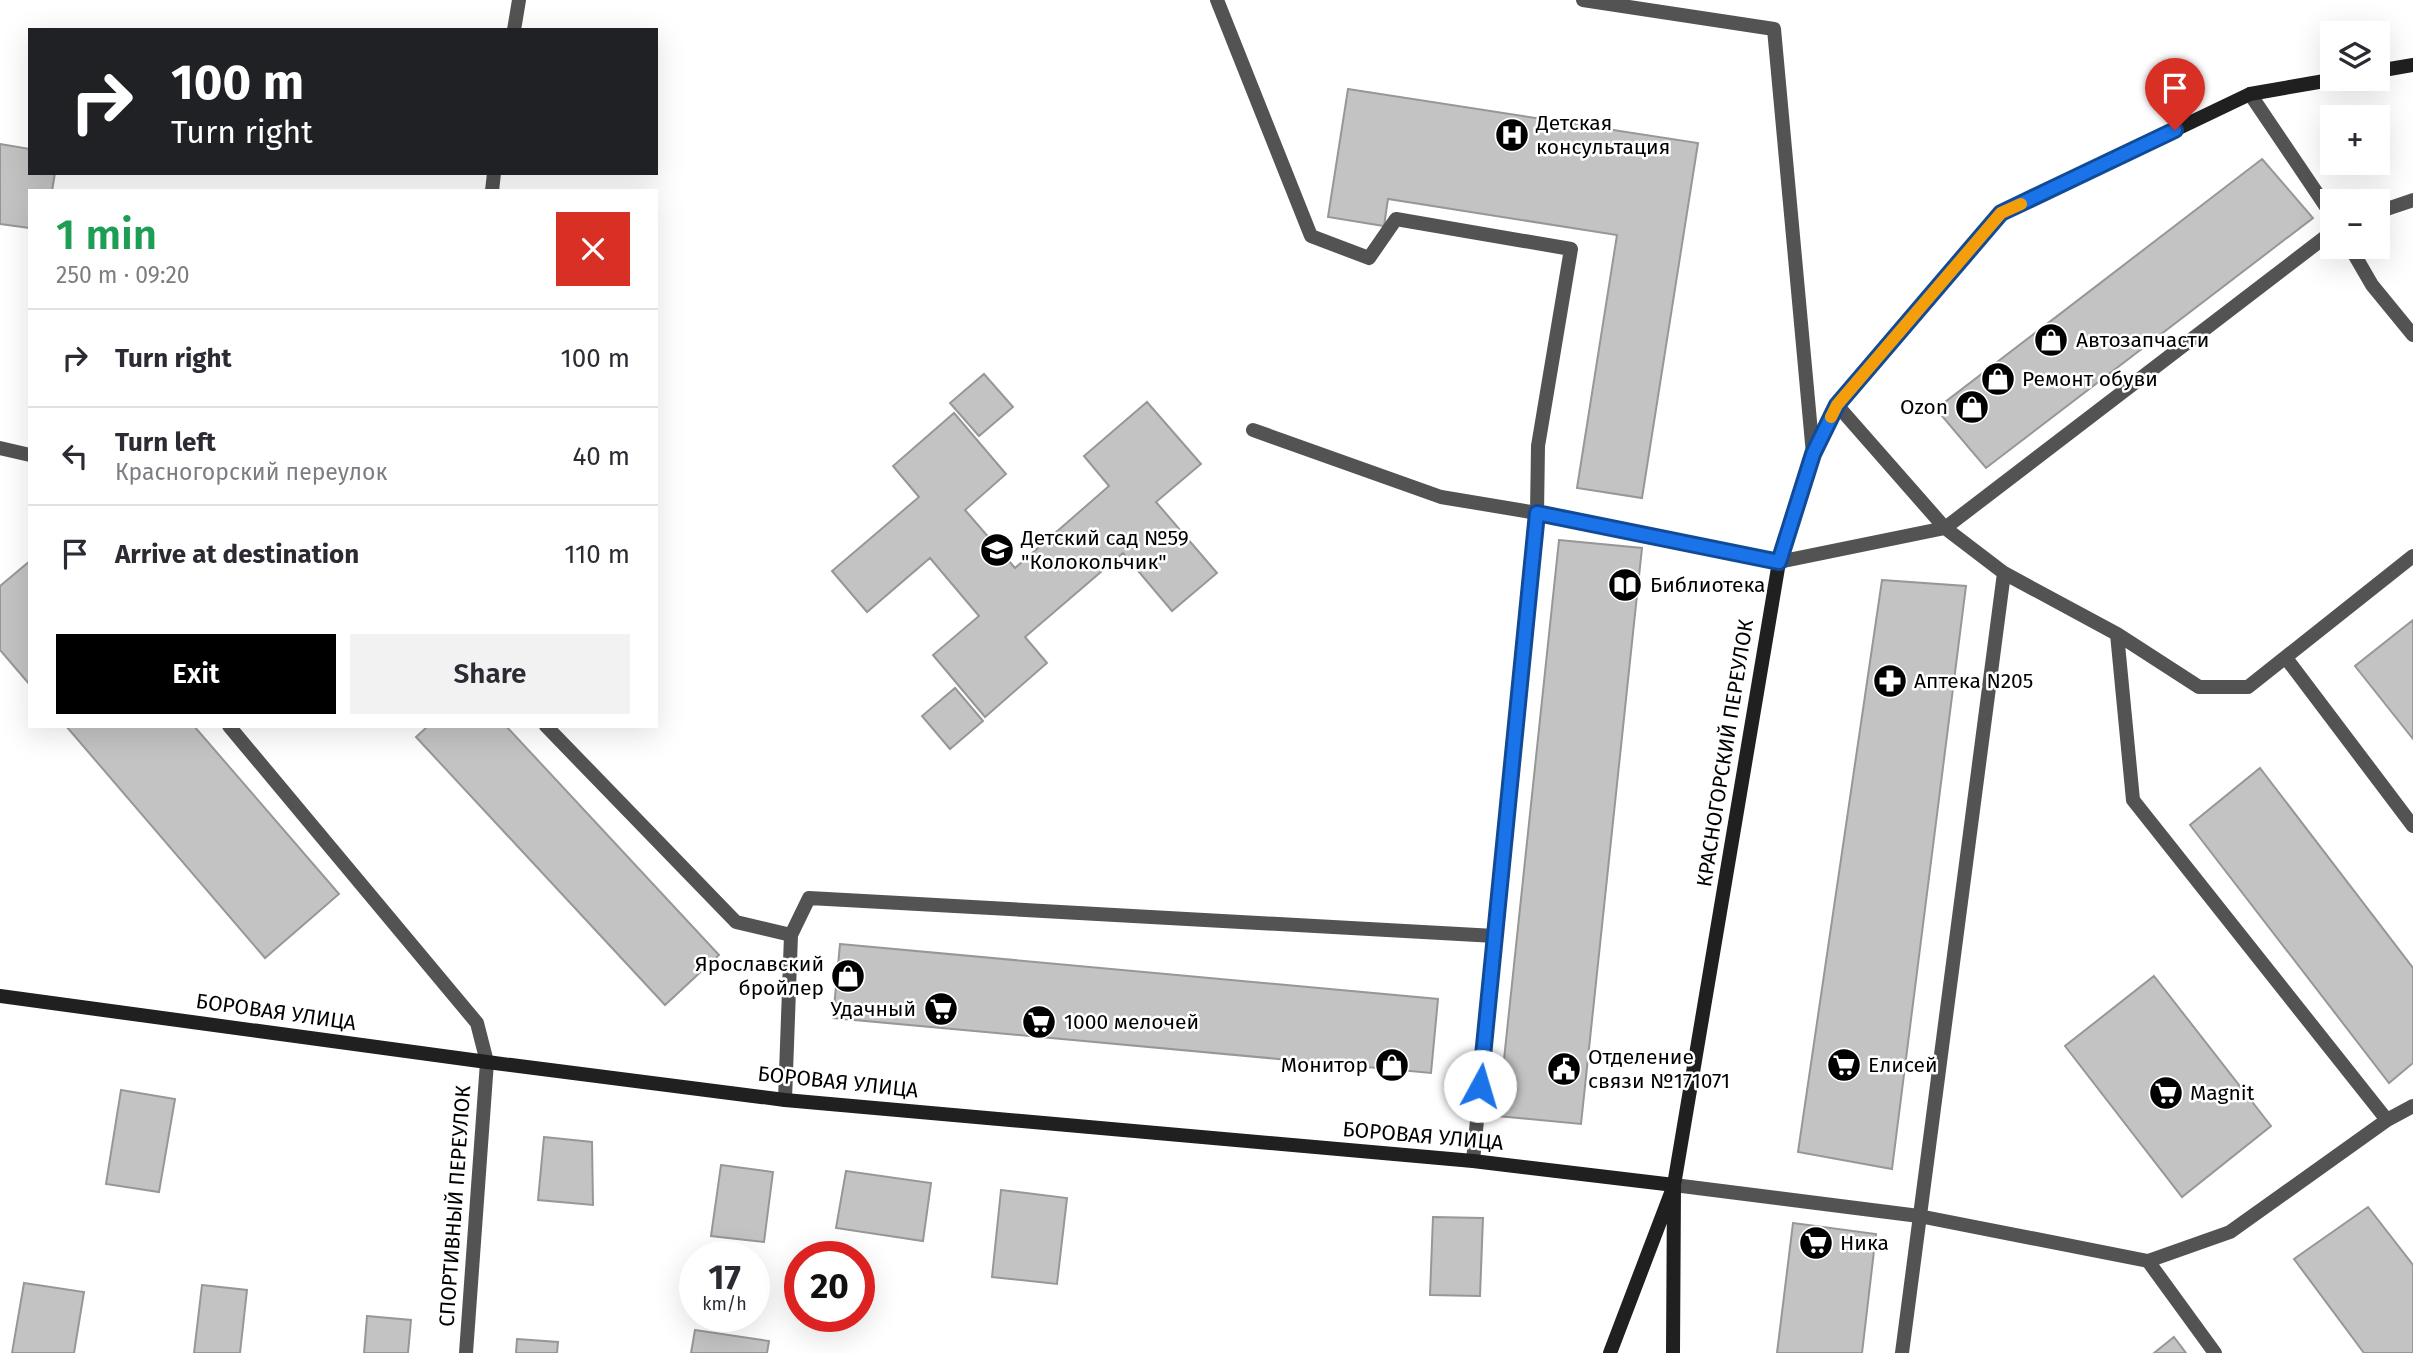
<!DOCTYPE html>
<meta charset="utf-8">
<style>
body{margin:0;font-family:"Fira Sans",sans-serif;background:#f2f2f3;color:#2b2b33;height:100vh;display:flex;flex-direction:column;font-size:26px;white-space:nowrap}
*{box-sizing:border-box;margin:0}
p{font-size:23px;color:#7c7c81}
.icon{flex:none;width:38px;height:38px;fill:none;stroke:currentColor;stroke-width:2;stroke-linecap:round;stroke-linejoin:round}
.map{position:relative;flex:1;overflow:hidden}
.panel{position:absolute;left:28px;top:189px;width:630px;height:539px;display:flex;flex-direction:column;background:#fff;border-radius:0px;box-shadow:0 7px 28px #0002}
.panel>*{flex:none}
.top-card{position:absolute;left:28px;top:28px;width:630px;height:147px;border-radius:0px;box-shadow:0 7px 28px #0002;background:#202124;color:#fff;overflow:hidden}
.buttons{position:absolute;left:2320px;top:21px;display:grid;gap:14px}
.buttons a{display:grid;place-items:center;width:70px;height:70px;border-radius:0px;background:#fff;box-shadow:0 7px 28px #0002;font-size:35px}
.speed{position:absolute;left:679px;top:1241px;display:flex;gap:14px;font-size:35px;font-weight:700;text-align:center}
.speed>*{display:grid;place-content:center;width:91px;height:91px;border-radius:50%;background:#fff;box-shadow:0 7px 28px #0002;line-height:1}
.speed small{font-size:18px;font-weight:400}
.speed .limit{border:10px solid #d22;background:#fff;color:#111}
.pin{position:absolute;display:grid;place-items:center;width:60px;height:60px;color:#fff;margin:-72px -30px;border-radius:50% 50% 50% 0;rotate:-45deg;box-shadow:0 0 7px #0007}
.pin .icon{rotate:45deg}
.me{position:absolute;width:77px;margin:-38px;rotate:6deg;stroke-linejoin:round;filter:drop-shadow(0 0 5px #0008)}
.turn{display:flex;align-items:center;gap:24px;height:147px;padding:0 28px;font-size:32px}
.turn .icon{width:91px;height:91px;stroke-width:2.5}
.turn b{display:block;font-size:49px;line-height:60px}
.round{display:grid;place-items:center;flex:none;width:74px;height:74px;border-radius:0px;background:#f2f2f3}
.summary{display:flex;align-items:center;justify-content:space-between;height:119px;padding:0 28px}
h1{font-size:42px;font-weight:600;line-height:52px;color:#1e9e55}
.button{display:flex;gap:14px;margin-top:auto;padding:14px 28px}
.button a{flex:1;height:80px;border-radius:0px;background:#000;color:#fff;font-size:28px;font-weight:600;line-height:80px;text-align:center}
.button a+a{background:#f2f2f3;color:#2b2b33}
ul{padding:0;list-style:none}
li{display:flex;align-items:center;gap:21px;height:98px;padding:0 28px;border-top:2px solid #e1e1e2}
li div{flex:1}
li b{display:block;font-size:26px}
li em{font-style:normal}
.map>svg:first-child{display:block}
.building{fill:#c3c3c3;stroke:#979797;stroke-width:2}
.lines{fill:none;stroke-linecap:round;stroke-linejoin:round}
.lane{stroke:#535353;stroke-width:14}
.street{stroke:#535353;stroke-width:14}
.secondary{stroke:#202020;stroke-width:14}
.route-casing{stroke:#114b97;stroke-width:18}
.route{stroke:#1a73e8;stroke-width:12}
.slow{stroke:#f59e0b;stroke-width:12}
.labels{text-anchor:middle;dominant-baseline:central;stroke-width:5;stroke-linejoin:round;paint-order:stroke}
.poi-label{font-size:21px;fill:#000;stroke:#fff;text-anchor:start}
.street-label{font-size:21px;fill:#000;stroke:#fff}
</style>
<div class="map">
<svg width="2413" height="1353" viewBox="0 0 2413 1353">
<rect width="100%" height="100%" fill="#fff"/>
<path class="building" d="M1348 89 1698 143 1642 498 1577 488 1617 235 1388 199 1384 226 1328 217Z
M0 144 30 149V173H55L52 191H30V228L0 224Z
M2262 159 2313 218 1986 468 1936 409Z
M984 374 1013 407 979 436 950 403Z
M1147 402 1201 464 1156 502 1217 573 1172 611 1123 553 1025 637 1047 663 985 717 933 655 979 616 930 558 867 612 832 571 919 497 893 466 954 413 1006 474 965 510 1015 568 1109 486 1084 456Z
M1559 540 1642 548 1581 1124 1498 1116Z
M30 561V685L0 650V586Z
M1882 580 1966 586 1892 1169 1798 1152Z
M2413 620V739L2355 666Z
M955 688 983 721 950 749 922 716Z
M66 726H194L339 894 265 958Z
M428 726H506L719 955 665 1005 416 737Z
M2260 768 2413 968V1063L2389 1083 2190 825Z
M840 944 1438 999 1431 1073 833 1018Z
M2154 976 2271 1126 2182 1197 2065 1046Z
M121 1090 175 1099 159 1192 106 1184Z
M544 1137 592 1142 593 1205 538 1200Z
M721 1165 773 1172 764 1242 711 1236Z
M846 1171 931 1183 923 1241 836 1228Z
M1001 1190 1067 1198 1057 1284 992 1277Z
M2368 1207 2413 1265V1353H2364L2294 1259Z
M1433 1217 1483 1218 1480 1296 1430 1295Z
M1793 1223 1876 1234 1862 1353H1777Z
M24 1283 84 1292 74 1353H12Z
M202 1285 247 1290 240 1353H194Z
M367 1316 411 1320 408 1353H364Z
M695 1330 769 1341 767 1353H691Z
M2174 1337 2186 1353H2154Z
M517 1339 558 1342 557 1353H516Z"/>
<g class="lines">
<path class="lane" d="M1217 0 1311 236 1369 258 1396 219 1571 249 1538 446 1537 513 1441 497 1253 430
M1583 0 1774 29 1813 454
M514 30 519 0
M2250 94 2333 217
M492 191 494 173
M2378 212 2413 200
M2350 247 2372 285 2413 335
M1837 405 1945 528 2333 231
M0 448 30 455
M2117 634 2133 800 2387 1120
M2286 658 2413 826
M229 726 477 1023 487 1062
M546 726 736 922 791 935
M785 1100 791 935 809 898 1495 936
M1473 1161 1537 513 1779 562 1945 528 2004 573 2117 634 2199 687H2248L2413 556
M1674 1185 1919 1216 2148 1261 2230 1232 2387 1120 2413 1106
M2148 1261 2215 1353
M1902 1353 2004 573"/>
<path class="street" d="M466 1353 487 1062"/>
<path class="secondary" d="M2378 71 2413 65
M0 996 487 1062 785 1100 1473 1161 1674 1185
M1610 1353 1671 1193
M1673 1353 1674 1185 1779 562 1813 454 1837 405 2001 213 2250 94 2336 79"/>
</g>
<g class="lines">
<g class="route-casing">
<path id="route" d="M1480 1086 1537 513 1779 562 1813 454 1837 405 2001 213 2175 130"/>
</g>
<use href="#route" class="route"/>
<path class="slow" d="M1831 417 1837 405 2001 213 2021 204"/>
</g>
<defs>
<g id="hospital-disc" transform="scale(1.75)"><circle r="9.5" fill="#000" stroke="#fff"/><path d="M-5-5h3v3.5h4V-5h3V5h-3V1.5h-4V5h-3Z" fill="#fff"/></g>
<g id="shop-disc" transform="scale(1.75)"><circle r="9.5" fill="#000" stroke="#fff"/><path d="M-5-2.5h2.3a2.7 3.5 0 0 1 5.4 0H5L5.5 6h-11ZM-1.5-2.5h3a1.5 2.3 0 0 0-3 0Z" fill="#fff"/></g>
<g id="school-disc" transform="scale(1.75)"><circle r="9.5" fill="#000" stroke="#fff"/><path d="M0-5L7-2L0 1L-7-2ZM-4 1L0 2.5L4 1V4Q0 6-4 4Z" fill="#fff"/></g>
<g id="library-disc" transform="scale(1.75)"><circle r="9.5" fill="#000" stroke="#fff"/><path d="M-6-4Q-3-5.5-.7-3.5V5Q-3 3-6 4ZM6-4Q3-5.5 .7-3.5V5Q3 3 6 4Z" fill="#fff"/></g>
<g id="pharmacy-disc" transform="scale(1.75)"><circle r="9.5" fill="#000" stroke="#fff"/><path d="M-2-6h4v4h4v4h-4v4h-4v-4h-4v-4h4Z" fill="#fff"/></g>
<g id="supermarket-disc" transform="scale(1.75)"><circle r="9.5" fill="#000" stroke="#fff"/><path d="M-6-5.5h2.5l.6 2H6L4.5 2H-2.5L-4.4-4H-6ZM-1.5 3.2a1.3 1.3 0 1 0 .1 0ZM3 3.2a1.3 1.3 0 1 0 .1 0Z" fill="#fff"/></g>
<g id="civic-disc" transform="scale(1.75)"><circle r="9.5" fill="#000" stroke="#fff"/><path d="M-.6-6.5H3V-4.5H.6V-3L4-1V1h2V6H-6V1h2V-1L-.6-3ZM-1.2 2.5V6h2.4V2.5Z" fill="#fff"/></g>
</defs>
<g fill-rule="evenodd">
<use href="#hospital-disc" x="1512" y="135"/>
<use href="#shop-disc" x="2051" y="340"/>
<use href="#shop-disc" x="1998" y="379"/>
<use href="#shop-disc" x="1972" y="407"/>
<use href="#school-disc" x="997" y="550"/>
<use href="#library-disc" x="1625" y="585"/>
<use href="#pharmacy-disc" x="1890" y="681"/>
<use href="#shop-disc" x="848" y="976"/>
<use href="#supermarket-disc" x="941" y="1009"/>
<use href="#supermarket-disc" x="1039" y="1022"/>
<use href="#shop-disc" x="1392" y="1065"/>
<use href="#supermarket-disc" x="1844" y="1065"/>
<use href="#civic-disc" x="1564" y="1069"/>
<use href="#supermarket-disc" x="2166" y="1093"/>
<use href="#supermarket-disc" x="1816" y="1243"/>
</g>
<g class="labels">
<g class="poi-label">
<text x="1536" y="123">Детская<tspan x="1536" dy="24">консультация</tspan></text>
<text x="2076" y="340">Автозапчасти</text>
<text x="2022" y="379">Ремонт обуви</text>
<text x="1948" y="407" text-anchor="end">Ozon</text>
<text x="1021" y="538">Детский сад №59<tspan x="1021" dy="24">"Колокольчик"</tspan></text>
<text x="1650" y="585">Библиотека</text>
<text x="1914" y="681">Аптека N205</text>
<text x="824" y="964" text-anchor="end">Ярославский<tspan x="824" dy="24">бройлер</tspan></text>
<text x="916" y="1009" text-anchor="end">Удачный</text>
<text x="1064" y="1022">1000 мелочей</text>
<text x="1588" y="1057">Отделение<tspan x="1588" dy="24">связи №171071</tspan></text>
<text x="1368" y="1065" text-anchor="end">Монитор</text>
<text x="1868" y="1065">Елисей</text>
<text x="2190" y="1093">Magnit</text>
<text x="1840" y="1243">Ника</text>
</g>
<g class="street-label">
<text transform="translate(1725 753) rotate(-81)">КРАСНОГОРСКИЙ ПЕРЕУЛОК</text>
<text transform="translate(276 1012) rotate(8)">БОРОВАЯ УЛИЦА</text>
<text transform="translate(838 1082) rotate(6)">БОРОВАЯ УЛИЦА</text>
<text transform="translate(1423 1136) rotate(5)">БОРОВАЯ УЛИЦА</text>
<text transform="translate(455 1206) rotate(-86)">СПОРТИВНЫЙ ПЕРЕУЛОК</text>
</g>
</g>
</svg>
<div class="buttons">
<a><svg class="icon" aria-label="layers" viewBox="0 0 24 24"><path d="M12 4l9 5-9 5-9-5zM3 14l9 5 9-5"/></svg></a>
<a>+</a>
<a>−</a>
</div>
<div class="speed"><div>17<small>km/h</small></div><div class="limit">20</div></div>
<div class="pin" style="left:2175px;top:130px;background:#d93025"><svg class="icon" aria-label="arrive" viewBox="0 0 24 24"><path d="M6 21V4h12l-3 4 3 4H6"/></svg></div>
<svg class="me" style="left:1480px;top:1086px" viewBox="-20 -20 40 40"><circle r="19" fill="#fff"/><path d="M0-13L10 11 0 6-10 11z" fill="#1a73e8"/></svg>
<div class="top-card">
<div class="turn"><svg class="icon" aria-label="right" viewBox="0 0 24 24"><path d="M7 20v-9h11M14 6l5 5-5 5"/></svg><div><b>100 m</b>Turn right</div></div>
</div>
<section class="panel">
<div class="summary"><div><h1>1 min</h1><p>250 m · 09:20</p></div><a class="round" style="background:#d93025;color:#fff"><svg class="icon" aria-label="close" viewBox="0 0 24 24"><path d="M6 6l12 12M18 6L6 18"/></svg></a></div>
<ul>
<li><svg class="icon" aria-label="right" viewBox="0 0 24 24"><path d="M7 20v-9h11M14 6l5 5-5 5"/></svg><div><b>Turn right</b></div><em>100 m</em></li>
<li><svg class="icon" aria-label="left" viewBox="0 0 24 24"><path d="M17 20v-9H6M10 6l-5 5 5 5"/></svg><div><b>Turn left</b><p>Красногорский переулок</p></div><em>40 m</em></li>
<li><svg class="icon" aria-label="arrive" viewBox="0 0 24 24"><path d="M6 21V4h12l-3 4 3 4H6"/></svg><div><b>Arrive at destination</b></div><em>110 m</em></li>
</ul>
<div class="button"><a>Exit</a><a>Share</a></div>
</section>
</div>
